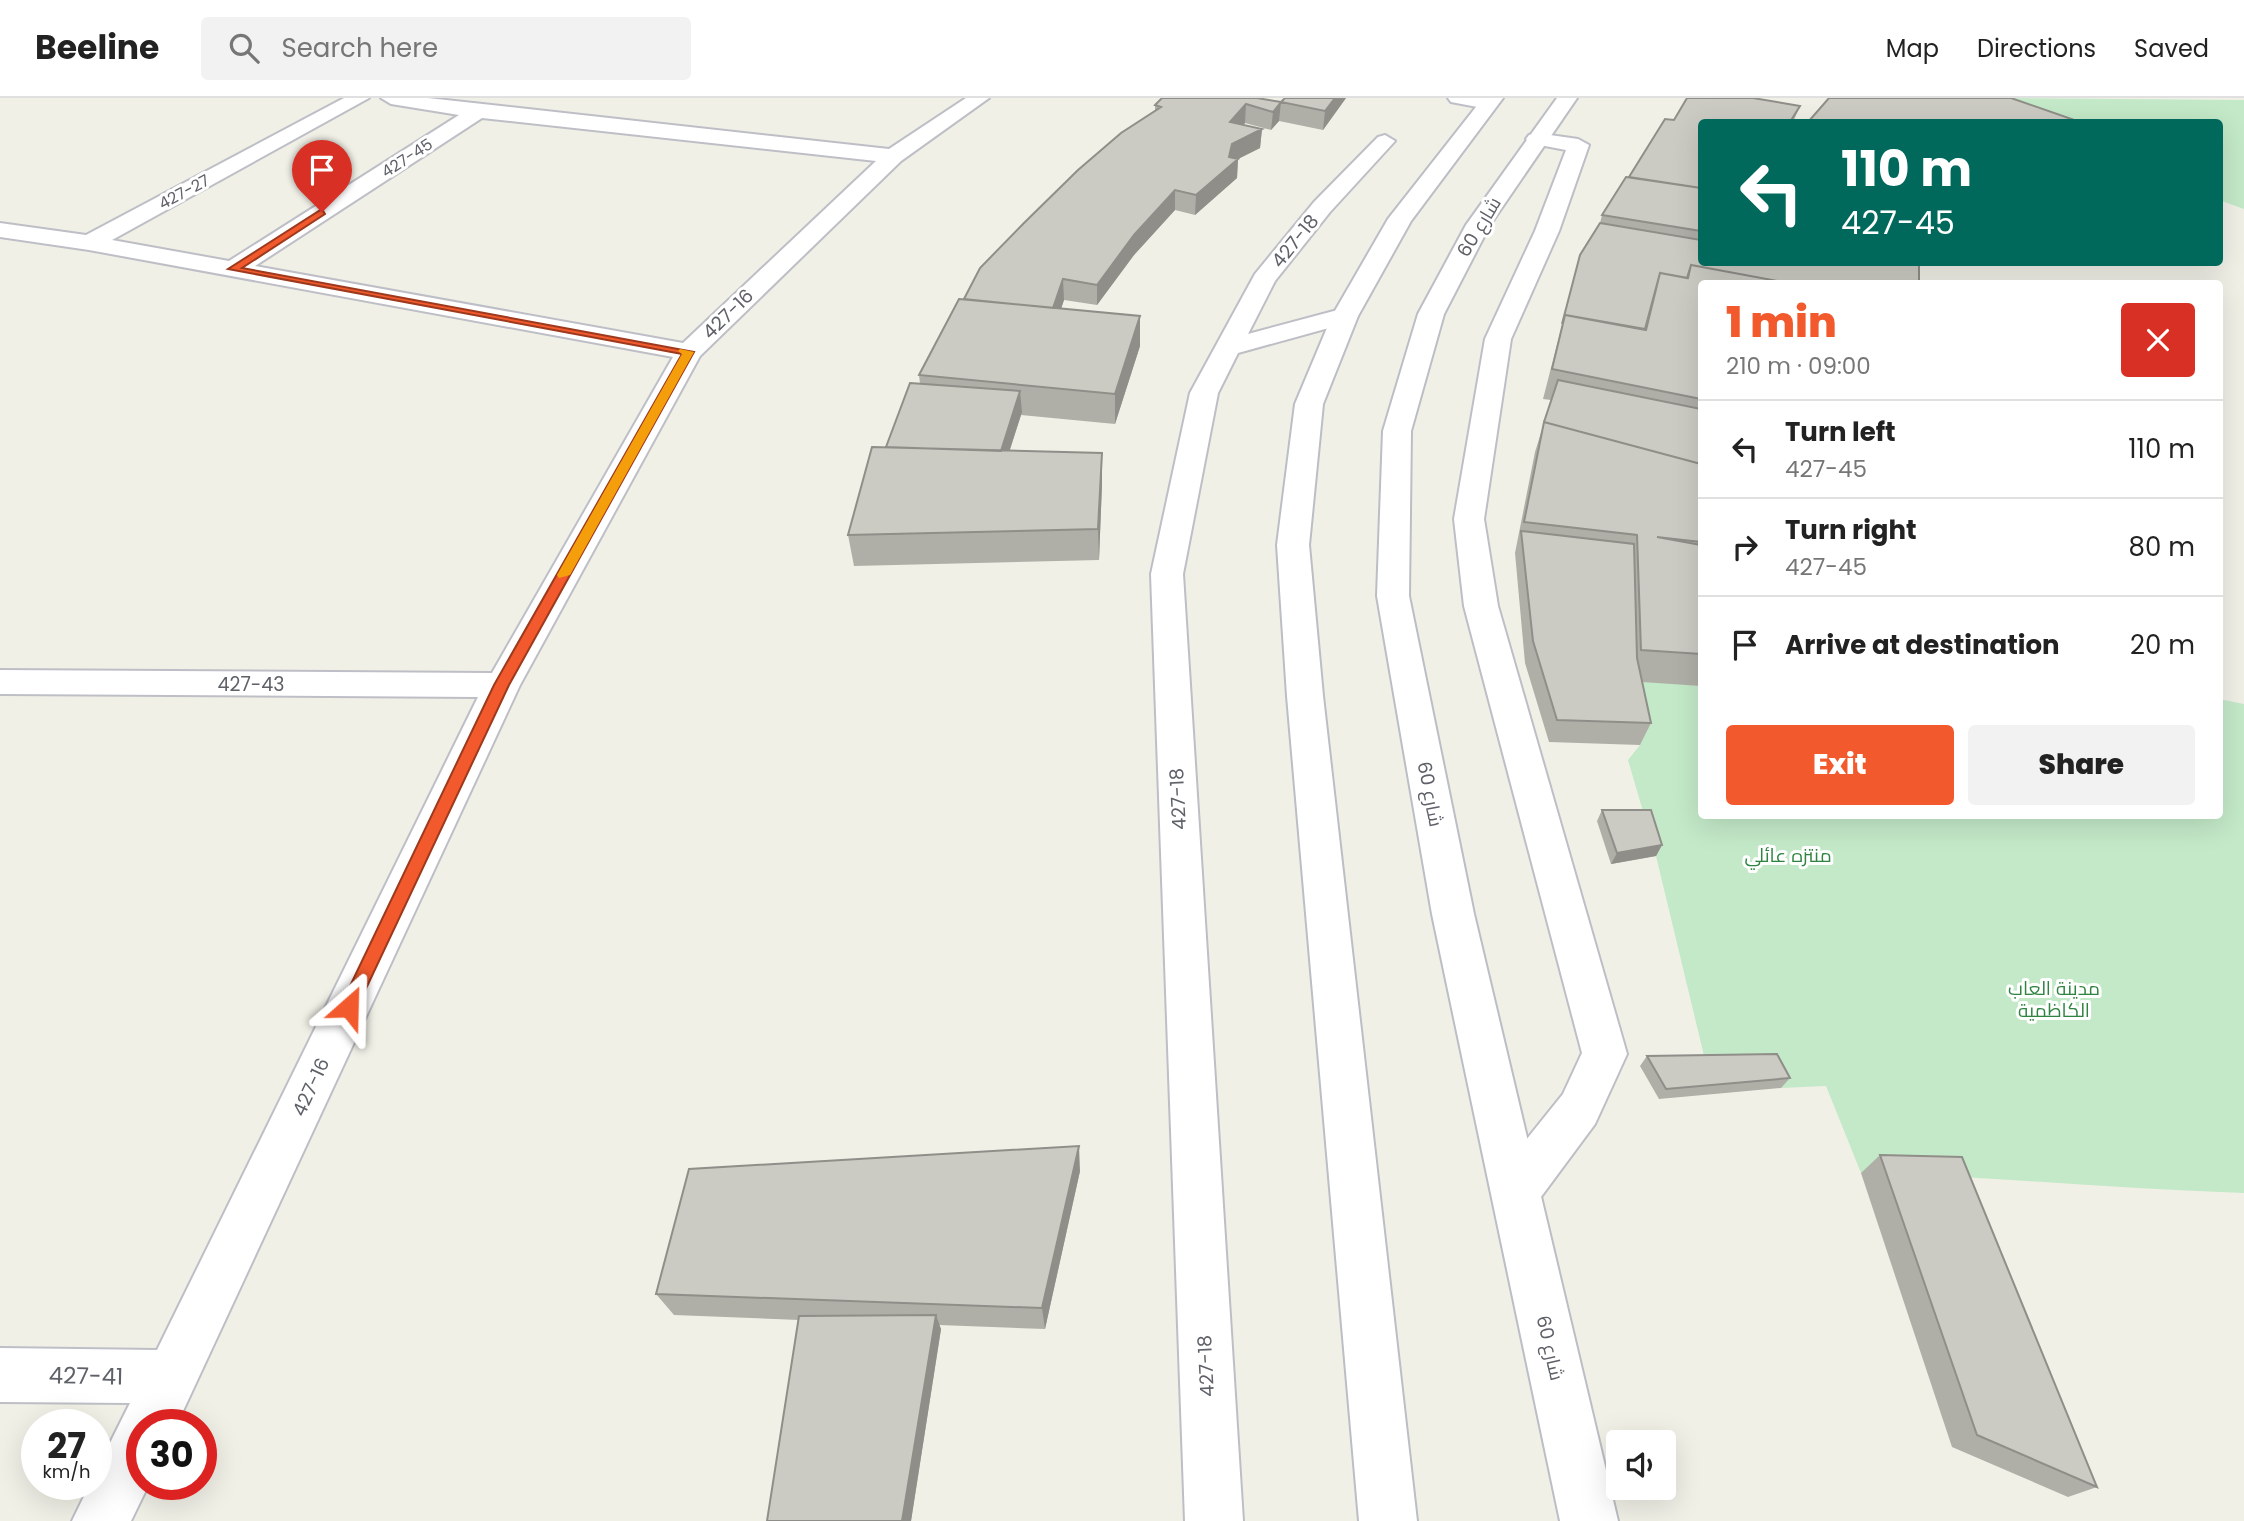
<!DOCTYPE html>
<meta charset="utf-8">
<style>
body{margin:0;font-family:Poppins,Cairo,sans-serif;background:#f2f2f2;color:#222;height:100vh;display:flex;flex-direction:column;font-size:26px;white-space:nowrap}
*{box-sizing:border-box;margin:0}
p{font-size:23px;color:#767676}
.icon{flex:none;width:38px;height:38px;fill:none;stroke:currentColor;stroke-width:2;stroke-linecap:round;stroke-linejoin:round}
.map{position:relative;flex:1;overflow:hidden}
.drawer{position:absolute;left:1698px;top:182px;width:525px;height:539px;display:flex;flex-direction:column;background:#fff;border-radius:7px;box-shadow:0 7px 28px #0002}
.drawer>*{flex:none}
.guide{position:absolute;left:1698px;top:21px;width:525px;height:147px;border-radius:7px;box-shadow:0 7px 28px #0002;background:#00695c;color:#fff;overflow:hidden}
.buttons{position:absolute;left:1606px;top:1332px;display:grid;gap:14px}
.buttons a{display:grid;place-items:center;width:70px;height:70px;border-radius:7px;background:#fff;box-shadow:0 7px 28px #0002;font-size:35px}
.speed{position:absolute;left:21px;top:1311px;display:flex;gap:14px;font-size:35px;font-weight:700;text-align:center}
.speed>*{display:grid;place-content:center;width:91px;height:91px;border-radius:50%;background:#fff;box-shadow:0 7px 28px #0002;line-height:1}
.speed small{font-size:18px;font-weight:400}
.speed .limit{border:10px solid #d22;background:#fff;color:#111}
.pin{position:absolute;display:grid;place-items:center;width:60px;height:60px;color:#fff;margin:-72px -30px;border-radius:50% 50% 50% 0;rotate:-45deg;box-shadow:0 0 7px #0007}
.pin .icon{rotate:45deg}
.me{position:absolute;width:77px;margin:-38px;rotate:25deg;stroke-linejoin:round;filter:drop-shadow(0 0 5px #0008)}
.turn{display:flex;align-items:center;gap:24px;height:147px;padding:0 28px;font-size:32px}
.turn .icon{width:91px;height:91px;stroke-width:2.5}
.turn b{display:block;font-size:49px;line-height:60px}
.round{display:grid;place-items:center;flex:none;width:74px;height:74px;border-radius:7px;background:#f2f2f2}
.summary{display:flex;align-items:center;justify-content:space-between;height:119px;padding:0 28px}
h1{font-size:42px;font-weight:800;line-height:52px;color:#f2592c}
.button{display:flex;gap:14px;margin-top:auto;padding:14px 28px}
.button a{flex:1;height:80px;border-radius:7px;background:#f2592c;color:#fff;font-size:28px;font-weight:800;line-height:80px;text-align:center}
.button a+a{background:#f2f2f2;color:#222}
ul{padding:0;list-style:none}
li{display:flex;align-items:center;gap:21px;height:98px;padding:0 28px;border-top:2px solid #e0e0e0}
li div{flex:1}
li b{display:block;font-size:26px}
li em{font-style:normal}
header{display:flex;align-items:center;gap:42px;box-sizing:border-box;height:98px;padding:0 35px;background:#fff;border-bottom:2px solid #e0e0e0}
header strong{font-size:33px}
nav{display:flex;gap:38px;margin-inline-start:auto;font-size:24px}
.search{width:490px;height:63px;background:#f2f2f2;display:flex;align-items:center;gap:18px;box-sizing:border-box;padding:0 24px;border-radius:7px;color:#767676;font-size:26px}
.map>svg:first-child{display:block}
.green{fill:#c3e9c8}
.lines{fill:none;stroke-linecap:round;stroke-linejoin:round}
.lane-casing{stroke:#bebfc6;stroke-width:4}
.street-casing{stroke:#bebfc6;stroke-width:4}
.secondary-casing{stroke:#bcbec5;stroke-width:4}
.lane{fill:#fff;fill-rule:evenodd}
.street{fill:#fff;fill-rule:evenodd}
.secondary{fill:#fff;fill-rule:evenodd}
.wall{fill:#afafa8}
.shaded-wall{fill:#8f8e88}
.building{fill:#cccbc3;stroke:#8f8e88;stroke-width:2}
.route{fill:#f2592c;stroke:#9d3a1d;stroke-width:2}
.slow{fill:#f59e0b}
.labels{text-anchor:middle;dominant-baseline:central;stroke-width:6;stroke-linejoin:round;paint-order:stroke}
.far-street-label{font-size:16px;fill:#5e6168;stroke:#fff}
.street-label{font-size:19px;fill:#5e6168;stroke:#fff}
.park-label{font-size:19px;fill:#308441;stroke:#fff}
.near-street-label{font-size:23px;fill:#5e6168;stroke:#fff}
</style>
<header>
<strong>Beeline</strong>
<div class="search"><svg class="icon" aria-label="search" viewBox="0 0 24 24"><circle cx="10" cy="10" r="6"/><path d="M15 15l6 6"/></svg>Search here</div>
<nav><a>Map</a><a>Directions</a><a>Saved</a></nav>
</header>
<div class="map">
<svg width="2244" height="1423" viewBox="0 0 2244 1423">
<rect width="100%" height="100%" fill="#f1f0e7"/>
<path class="green" d="M1991 0 2244 2V111L2219 102V24H1996Z
M1701 481V718H2219V601L2244 606V1095C2116 1091 1989 1078 1861 1075L1826 988 1781 990 1706 966 1656 758 1628 662 1640 647 1628 582Z"/>
<g class="lines">
<g class="lane-casing">
<path id="lane" d="M1536 35 1578 41 1589 47 1559 133 1511 241 1484 421 1498 508 1627 956 1595 1026 1532 1111 1515 1117 1498 1111 1491 1094 1498 1077 1563 996 1582 955 1464 508 1454 421 1485 241 1535 133 1566 52 1529 45 1526 41 1529 37Z"/>
</g>
<g class="street-casing">
<path id="street" d="M344 0H369L112 142 229 163 459 17 391 6 381 0H428L889 51 966 0H989L901 63 700 258 520 587 177 1326H142V1386H149L131 1423H72L90 1386H96V1373L130 1305 0 1304V1250L157 1252 478 599 0 596V572L492 575 673 259 89 152 0 139V125L86 137ZM482 20 876 63 683 245 255 168Z
M1448 0H1492L1498 5 1488 11 1451 4Z
M1385 37 1395 43 1330 114 1275 183 1248 236 1345 210 1354 213 1358 218 1354 223 1238 255 1218 295 1183 476 1243 1423H1185L1151 476 1190 295 1255 176 1314 104 1378 39Z"/>
</g>
<g class="secondary-casing">
<path id="secondary" d="M1483 0H1503L1411 123 1358 218 1323 306 1309 447 1323 598 1417 1423H1359L1287 598 1277 447 1295 306 1332 218 1388 121Z
M1557 0H1577L1490 127 1444 216 1411 333 1409 498 1474 816 1618 1423H1560L1432 816 1377 498 1383 333 1418 216 1466 127Z"/>
</g>
<use href="#lane" class="lane"/>
<use href="#street" class="street"/>
<use href="#secondary" class="secondary"/>
</g>
<path class="wall" d="M1285 0H1346L1323 32 1279 23 1271 32 1245 25 1243 27 1262 31 1260 50 1238 61 1237 80 1195 117 1175 112 1134 157 1097 207 1064 202 1061 211 1140 218V248L1115 326 1021 317 1009 353 1102 386 1099 462 854 468 848 437 886 349 920 286 919 277 964 201 1155 13V7L1281 4Z
M1800 8 1793 24H1701V588L1642 584 1651 625 1640 647 1549 644 1525 565 1515 455 1535 354 1551 302 1543 301 1580 157 1600 125 1602 117 1629 79 1674 22Z
M1602 712 1662 747 1656 758 1611 766 1597 723Z
M1647 958 1790 980 1781 990 1659 1001 1640 968Z
M1880 1057 2097 1389 2068 1399 1952 1349 1861 1075Z
M1080 1073 1045 1231 939 1227 941 1231 911 1423H767L799 1222 674 1217 656 1196Z"/>
<path class="shaded-wall" d="M1335 0H1346L1323 32 1325 13Z
M1281 4 1279 23 1271 32 1273 14Z
M1246 6 1245 25 1229 43 1230 24Z
M1262 31 1260 50 1238 61 1237 80 1195 117 1196 97 1229 59 1232 46Z
M1175 92V112L1134 157 1097 207V187L1134 137Z
M1063 181 1064 202 1051 239 1050 218Z
M1140 218V248L1115 326V296Z
M1020 293 1022 314 1000 383 998 361Z
M1102 355V386L1099 462 1098 431Z
M1662 747 1656 758 1611 766 1617 755Z
M1079 1048 1080 1073 1045 1231 1042 1210Z
M936 1217 941 1231 911 1423H902Z"/>
<path class="building" d="M1162 0H1257L1281 4 1273 14 1246 6 1230 24 1262 31 1232 46 1229 59 1238 61 1196 97 1175 92 1134 137 1097 187 1063 181 1053 210 964 201 980 170 1024 125 1078 72 1121 35 1161 9 1155 7Z
M1285 0H1335L1325 13 1281 4Z
M1687 0H1753L1800 8 1790 24H1701V90L1629 79 1665 21 1674 22Z
M1829 0H2011L2080 24H1808Z
M1626 79 1701 90V133L1602 117Z
M1600 125 1701 142V164H1919V186H1794L1691 167 1687 180 1660 175 1645 231 1565 217 1562 226 1580 157Z
M1691 167 1794 186H1701V301L1552 271 1565 217 1646 232 1660 175 1688 180Z
M959 201 1140 218 1115 296 919 277Z
M1558 282 1701 311V366L1544 324Z
M910 285 1020 293 1001 353 886 349Z
M1544 324 1701 366V444L1657 439 1701 447V556L1641 552 1637 437 1524 424Z
M872 349 1102 355 1098 431 848 437Z
M1521 433 1634 446 1637 560 1651 625 1557 622 1533 543Z
M1602 712H1651L1662 747 1617 755Z
M1777 956 1790 980 1666 991 1647 958Z
M1079 1048 1042 1210 656 1196 689 1071Z
M1880 1057 1962 1059 2097 1389 1977 1337Z
M936 1217 902 1423H767L799 1218Z"/>
<path class="route" d="M322 111 325 116 242 170 694 254 509 587 355 914H343L340 909 494 587 682 256 228 171Z"/>
<path class="slow" d="M680 251 694 254 570 477 559 480 557 477 682 256 678 253Z"/>
<g class="labels">
<g class="far-street-label">
<text transform="translate(407 60) rotate(-33)">427-45</text>
<text transform="translate(184 94) rotate(-28)">427-27</text>
</g>
<g class="street-label">
<text transform="translate(1479 129) rotate(-59)">شارع 60</text>
<text transform="translate(1295 143) rotate(-51)">427-18</text>
<text transform="translate(728 216) rotate(-44)">427-16</text>
<text x="251" y="586">427-43</text>
<text transform="translate(1430 696) rotate(79)">شارع 60</text>
<text transform="translate(1178 701) rotate(-93)">427-18</text>
<text transform="translate(311 989) rotate(-65)">427-16</text>
<text transform="translate(1550 1250) rotate(77)">شارع 60</text>
<text transform="translate(1206 1268) rotate(-93)">427-18</text>
</g>
<g class="park-label">
<text x="1788" y="757">منتزه عائلي</text>
<text x="2054" y="890">مدينة العاب<tspan x="2054" dy="22">الكاظمية</tspan></text>
</g>
<g class="near-street-label">
<text transform="translate(86 1278) rotate(1)">427-41</text>
</g>
</g>
</svg>
<div class="buttons">
<a><svg class="icon" aria-label="sound" viewBox="0 0 24 24"><path d="M4 9h4l5-4v14l-5-4H4zM17 9q2 3 0 6"/></svg></a>
</div>
<div class="speed"><div>27<small>km/h</small></div><div class="limit">30</div></div>
<div class="pin" style="left:322px;top:114px;background:#d93025"><svg class="icon" aria-label="arrive" viewBox="0 0 24 24"><path d="M6 21V4h12l-3 4 3 4H6"/></svg></div>
<svg class="me" style="left:349px;top:909px" viewBox="-20 -20 40 40"><path d="M0-17L14 15 0 8-14 15z" fill="#f2592c" stroke="#fff" stroke-width="4"/></svg>
<div class="guide">
<div class="turn"><svg class="icon" aria-label="left" viewBox="0 0 24 24"><path d="M17 20v-9H6M10 6l-5 5 5 5"/></svg><div><b>110 m</b>427-45</div></div>
</div>
<section class="drawer">
<div class="summary"><div><h1>1 min</h1><p>210 m · 09:00</p></div><a class="round" style="background:#d93025;color:#fff"><svg class="icon" aria-label="close" viewBox="0 0 24 24"><path d="M6 6l12 12M18 6L6 18"/></svg></a></div>
<ul>
<li><svg class="icon" aria-label="left" viewBox="0 0 24 24"><path d="M17 20v-9H6M10 6l-5 5 5 5"/></svg><div><b>Turn left</b><p>427-45</p></div><em>110 m</em></li>
<li><svg class="icon" aria-label="right" viewBox="0 0 24 24"><path d="M7 20v-9h11M14 6l5 5-5 5"/></svg><div><b>Turn right</b><p>427-45</p></div><em>80 m</em></li>
<li><svg class="icon" aria-label="arrive" viewBox="0 0 24 24"><path d="M6 21V4h12l-3 4 3 4H6"/></svg><div><b>Arrive at destination</b></div><em>20 m</em></li>
</ul>
<div class="button"><a>Exit</a><a>Share</a></div>
</section>
</div>
